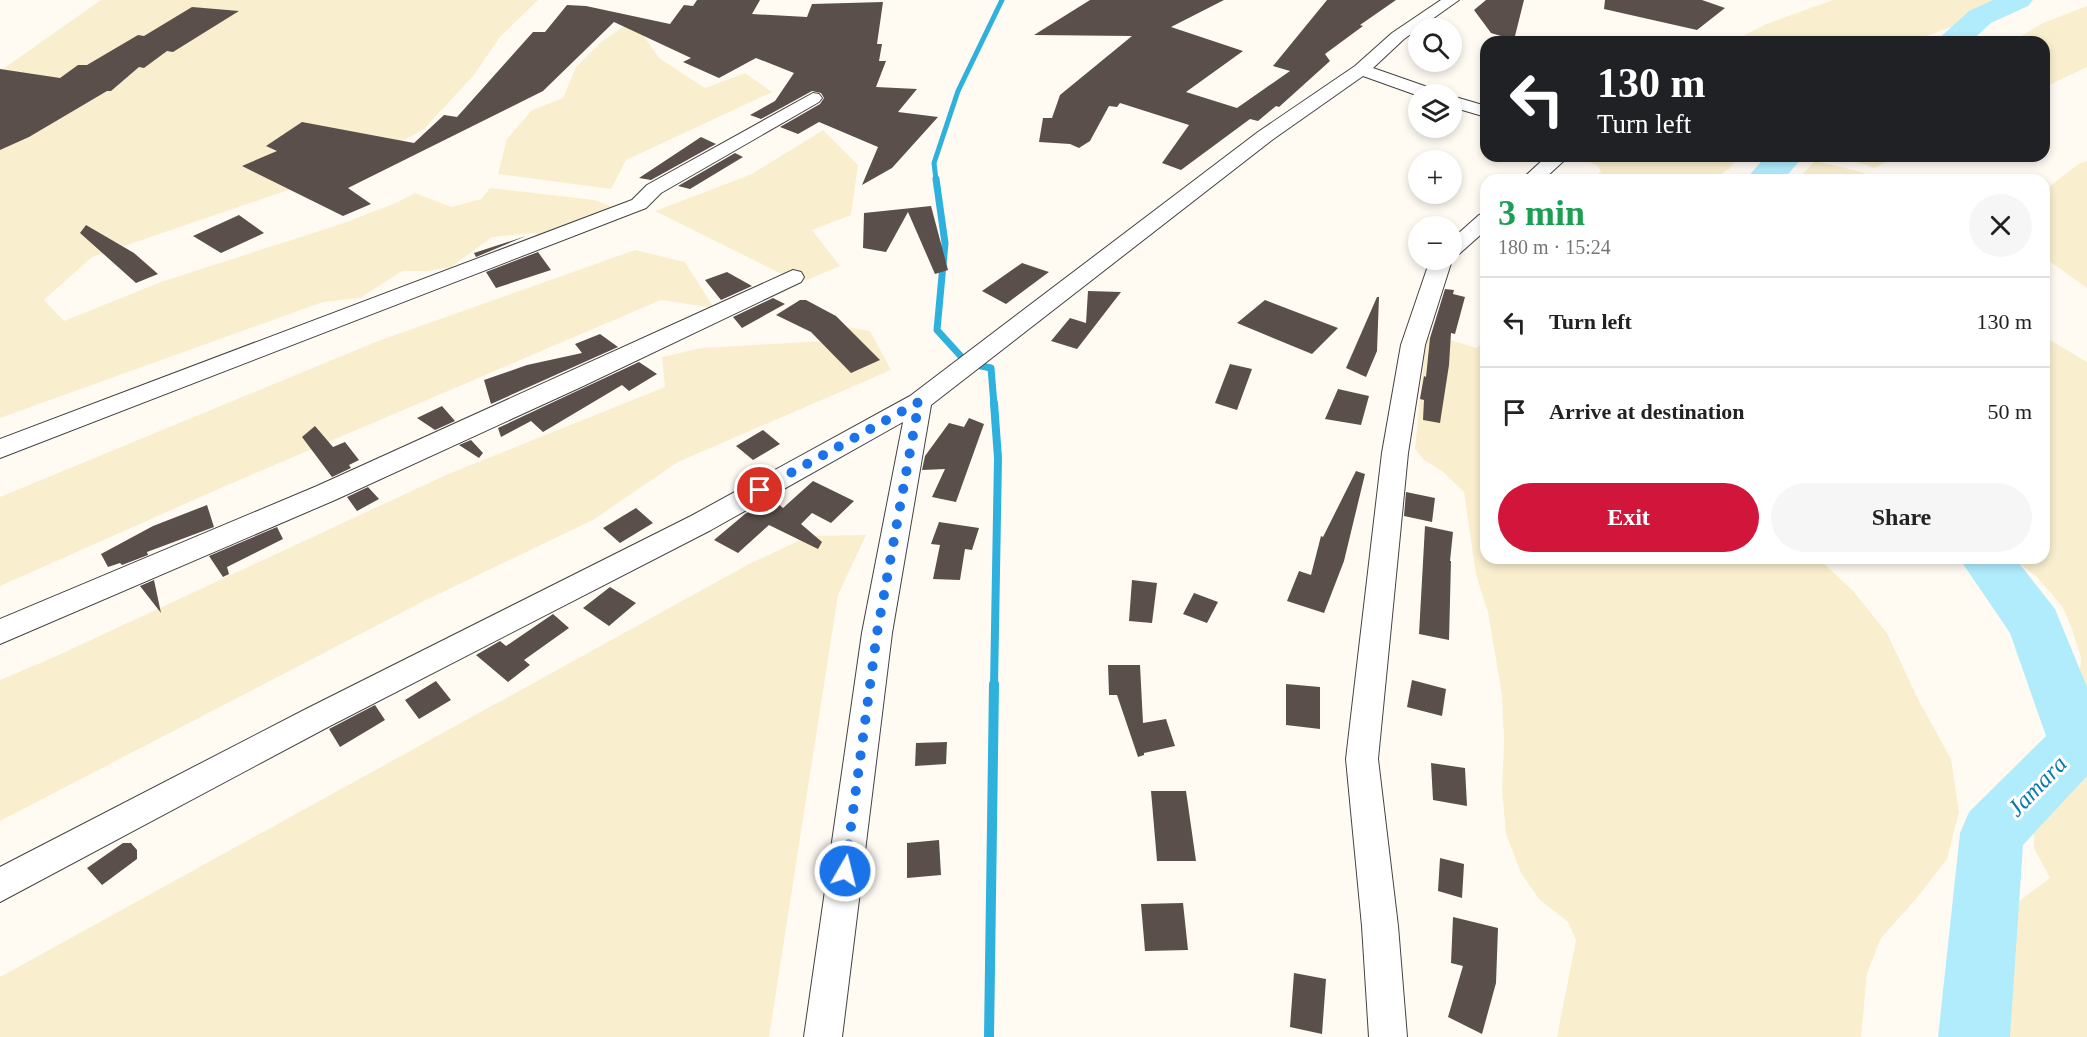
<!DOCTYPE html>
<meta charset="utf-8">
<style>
body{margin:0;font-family:"Times New Roman",serif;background:#f6f6f6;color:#222;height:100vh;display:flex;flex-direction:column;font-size:22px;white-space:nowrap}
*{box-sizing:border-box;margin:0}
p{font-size:20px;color:#767676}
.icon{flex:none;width:33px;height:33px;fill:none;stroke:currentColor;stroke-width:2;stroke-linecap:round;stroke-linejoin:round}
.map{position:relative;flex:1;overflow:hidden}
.drawer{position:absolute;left:1480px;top:174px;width:570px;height:390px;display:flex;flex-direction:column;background:#fff;border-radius:18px;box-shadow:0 3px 9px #0003}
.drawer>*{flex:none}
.guide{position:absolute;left:1480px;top:36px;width:570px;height:126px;border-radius:18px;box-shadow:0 3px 9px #0003;background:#202124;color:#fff;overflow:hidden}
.tools{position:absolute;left:1408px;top:18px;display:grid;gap:12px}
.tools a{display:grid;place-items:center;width:54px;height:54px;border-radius:50%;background:#fff;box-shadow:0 3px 9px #0003;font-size:30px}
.pin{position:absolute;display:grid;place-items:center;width:51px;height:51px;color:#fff;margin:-26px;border:3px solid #fff;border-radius:50%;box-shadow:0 2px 6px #0007}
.me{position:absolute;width:66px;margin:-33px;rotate:8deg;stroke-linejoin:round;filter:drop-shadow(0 0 4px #0008)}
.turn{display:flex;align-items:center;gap:21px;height:126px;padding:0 18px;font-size:27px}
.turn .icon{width:78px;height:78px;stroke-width:2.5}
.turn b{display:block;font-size:42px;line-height:51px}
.round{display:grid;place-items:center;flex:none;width:63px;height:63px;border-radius:32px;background:#f6f6f6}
.headline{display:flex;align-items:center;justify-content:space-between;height:102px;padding:0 18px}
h1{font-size:36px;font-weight:800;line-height:45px;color:#1e9e55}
.primary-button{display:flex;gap:12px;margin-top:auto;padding:12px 18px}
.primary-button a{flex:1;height:69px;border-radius:36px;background:#d2163b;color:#fff;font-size:24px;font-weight:800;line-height:69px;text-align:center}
.primary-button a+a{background:#f6f6f6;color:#222}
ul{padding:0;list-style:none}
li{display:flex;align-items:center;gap:18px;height:90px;padding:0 18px;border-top:2px solid #e0e0e0}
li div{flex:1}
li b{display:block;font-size:22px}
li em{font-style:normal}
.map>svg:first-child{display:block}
.farmland{fill:#f9efcf}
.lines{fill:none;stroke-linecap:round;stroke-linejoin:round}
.stream-far3{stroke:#2fb1dd;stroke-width:5}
.stream-far2{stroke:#2fb1dd;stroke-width:7}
.stream-far1{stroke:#2fb1dd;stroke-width:8}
.stream{stroke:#2fb1dd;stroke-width:10}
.river{fill:#b1ecfd;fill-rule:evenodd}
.building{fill:#5a4f4b}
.minor-casing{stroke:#434343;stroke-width:2}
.minor{fill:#fff;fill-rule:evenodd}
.route{stroke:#1a73e8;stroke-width:10;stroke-dasharray:0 18}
.labels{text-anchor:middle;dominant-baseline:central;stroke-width:6;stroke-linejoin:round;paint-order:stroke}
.near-water-label{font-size:24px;font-style:italic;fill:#097baa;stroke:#fff}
</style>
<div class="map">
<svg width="2087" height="1037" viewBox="0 0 2087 1037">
<rect width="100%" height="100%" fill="#fffbf3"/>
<path class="farmland" d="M101 0H538L500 37 474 75 424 129 350 169 92 257 44 300 64 321 161 282 344 223 398 202 415 193 451 207 481 199 490 188 594 200 616 208 541 237 535 233 492 237 451 267 428 271H402L360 298 323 302 0 418V71Z
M1833 0H2013L1954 26 1909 42H1731L1766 24Z
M2087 6V67L2045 87 2044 42H2011L2043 23Z
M633 20 659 58 705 88 745 73 772 92 626 160 611 189 498 174 507 139 532 110 563 98 576 67 601 42Z
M823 130 858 165 851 215 812 230 840 266 800 283 655 211 752 174Z
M1583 156H1739L1729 169 1712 180H1589L1601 172 1598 166 1581 158Z
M1841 156H1898L1874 168Z
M1815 161 1858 171 1884 180H1797Z
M2087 161V288L2049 261 2045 249 2044 196 2050 186 2080 163Z
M635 250 685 262 714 308 661 300 223 487 0 586V497L378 341Z
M847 327 870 331 891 370 678 462 593 520 424 601 0 821V680L52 658 446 475 665 387 662 357 701 348 824 341Z
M1437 336 1476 348 1486 342V558H1818L1853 591 1887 633 1919 701 1951 759 1959 812 1947 859 1916 899 1881 938 1867 973 1861 1037H1557L1576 940 1568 922 1539 899 1521 873 1506 834 1502 789 1504 742 1502 695 1488 612 1476 575 1464 492 1442 471 1424 460 1415 449 1425 344 1429 337Z
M2045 337 2087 362V1037H1948L1949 997 1963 956 2003 913 2050 878 2034 848V822L2047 802 2076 722 2081 657 2071 626 2062 606 2037 577 2012 558H2044Z
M866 535 838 595 769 1037H0V977L749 564 809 536Z"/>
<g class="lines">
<path class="stream-far3" d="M936 180 934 163 958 91 1002 0"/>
<path class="stream-far2" d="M936 179 945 243 937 330 967 363 991 368 994 405"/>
<path class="stream-far1" d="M994 403 998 458 994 686"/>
<path class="stream" d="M989 1037 994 684"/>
<path class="river" d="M1993 0H2033L2028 6 1991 23 1970 42H1935L1969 11Z
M1766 156H1804L1783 180H1745Z
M1959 558H2015L2055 609 2087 687V776L2023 845 2010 1037H1938L1960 833 1969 812 2046 736 2010 633Z"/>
</g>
<path class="building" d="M697 0H760L752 14 807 17 812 4 883 2 877 44H882L879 61H886L876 87 917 89 898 112 938 117 892 168 862 185 878 147 819 122 798 134 780 127 820 104 824 98 821 93 812 91 761 119 750 115 775 101 794 73 756 58 719 78 683 62 691 58 614 22 543 91 348 188 371 204 343 216 242 166 277 151 266 146 302 122 414 143 444 115 457 117 533 32H545L567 5 586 6 670 24 684 5 693 6Z
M1090 0H1224L1171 27 1243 51 1186 92 1237 108 1290 71 1273 66 1327 0H1396L1360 25 1363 26 1325 54 1330 61 1279 107 1276 106 1258 121 1250 119 1181 170 1162 163 1189 125 1120 103 1117 107 1109 106 1090 141 1079 148 1070 144 1039 142 1043 118H1052L1060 95 1132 36 1034 35Z
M1486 0H1524L1514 40 1491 33 1474 10Z
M1605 0H1702L1725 8 1697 30 1604 9Z
M192 7 239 11 173 52 167 51 144 68 139 67 111 91H107L29 137 0 150V69L60 78 78 65H87L138 35 144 36Z
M701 137 716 144 651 180 639 178Z
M735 153 743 157 690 189 678 186Z
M931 206 948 270 935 274 908 212 886 252 863 248 864 213Z
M239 215 264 233 221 253 193 236Z
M86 225 134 253 158 274 136 283 80 233Z
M526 236 476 257 474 253Z
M538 252 551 270 496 288 486 272Z
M1022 263 1049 272 1006 304 982 291Z
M727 272 752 286 721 300 705 280Z
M1445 289 1454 290 1453 294 1465 297 1455 334 1451 333 1449 365 1440 423 1423 420 1424 400 1420 399 1424 376 1426 377 1430 338Z
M1088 291 1121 292 1077 349 1051 341 1070 318 1086 323Z
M1377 297H1379L1377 351 1366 377 1346 368Z
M773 298 785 304 742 328 733 317Z
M800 300H806L836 316 880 360 851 373 811 332 776 315Z
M1265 300 1338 328 1312 354 1237 323Z
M600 334 618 347 491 404 484 380 527 365 582 353 575 344Z
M639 362 657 374 629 391 622 385 543 432 531 421 501 437 498 428Z
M1230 364 1252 369 1237 410 1215 403Z
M1338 389 1369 396 1361 425 1325 419Z
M442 406 455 421 435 430 417 418Z
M969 418 984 424 956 502 932 497 945 469 922 470 925 456 949 423 964 427Z
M315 426 333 447 345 442 359 460 349 465 351 468 332 477 302 437Z
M763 430 780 444 753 460 736 446Z
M471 440 483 453 479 458 459 445Z
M1356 471 1365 474 1344 561 1324 613 1287 601 1299 571 1311 575 1321 536 1323 537Z
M813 481 854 501 831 523 812 513 801 524 822 542 818 549 769 525 738 553 714 540 745 514 772 498 783 508Z
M368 487 379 499 357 511 347 497Z
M1406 492 1435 498 1432 522 1404 516Z
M207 505 214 527 147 552 148 555 122 565 120 563 108 567 101 554 153 526Z
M636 508 653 523 620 543 603 528Z
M939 522 979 528 972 550 965 549 960 580 933 579 940 545 931 544Z
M1425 526 1453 532 1450 561H1451L1449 640 1419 634Z
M277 527 283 539 227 567 229 574 223 577 209 556Z
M154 580 161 613 140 586Z
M1132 580 1157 583 1152 623 1129 621Z
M610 587 636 603 609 626 583 608Z
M1194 593 1218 602 1207 623 1183 614Z
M553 614 569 628 524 660 530 665 508 682 476 655 500 641 506 646Z
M1108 665H1140L1143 723 1166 719 1175 746 1144 753V755L1138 757 1117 695H1109Z
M1412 680 1446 689 1442 716 1407 707Z
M436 681 451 700 419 719 405 700Z
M1286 684 1320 687V729L1286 725Z
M375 705 385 720 340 747 329 729Z
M947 742 946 764 915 766 916 743Z
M1431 763 1465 768 1467 806 1433 800Z
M1151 791H1186L1196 861H1157Z
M939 840 941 875 907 878V843Z
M123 843H131L137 850V859L102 885 87 868Z
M1440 858 1464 864 1462 898 1438 891Z
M1183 903 1188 950 1145 951 1141 904Z
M1453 917 1498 928 1496 983 1482 1034 1448 1017 1463 966 1451 963Z
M1294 973 1326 979 1322 1034 1290 1027Z"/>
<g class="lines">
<g class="minor-casing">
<path id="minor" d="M1441 0H1459L1404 39 1373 68 1436 90 1439 94 1419 96 1363 76 1272 140 931 405 892 633 842 1037H804L862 633 903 422 711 530 328 727 0 902V867L306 709 691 516 910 396 1258 132 1355 66 1392 33Z
M813 93 819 94 822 98 819 102 661 193 646 208 0 458V439L632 200 647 185Z
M1452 96 1486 106V117L1452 107Z
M1547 156H1569L1543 180H1521Z
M1486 213V230L1459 254 1452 256V239L1479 215Z
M1430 260H1452L1425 345 1408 453 1378 759 1398 926 1407 1037H1369L1362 926 1346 759 1382 453 1401 345Z
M793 270 801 272 804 277 801 282 579 388 335 500 0 644V619L317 486Z"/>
</g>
<use href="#minor" class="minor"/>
</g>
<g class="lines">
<path class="route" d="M760 490 919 402 877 633 845 871"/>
</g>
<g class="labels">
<g class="near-water-label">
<text transform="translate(2037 786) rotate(-46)">Jamara</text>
</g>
</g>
</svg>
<div class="tools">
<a><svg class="icon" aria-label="search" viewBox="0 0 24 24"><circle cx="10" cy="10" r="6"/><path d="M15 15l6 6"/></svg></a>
<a><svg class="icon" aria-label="layers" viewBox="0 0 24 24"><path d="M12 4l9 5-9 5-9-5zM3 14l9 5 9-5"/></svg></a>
<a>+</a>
<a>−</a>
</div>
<div class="pin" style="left:760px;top:490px;background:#d93025"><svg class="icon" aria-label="arrive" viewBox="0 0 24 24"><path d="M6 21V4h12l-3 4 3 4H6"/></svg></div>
<svg class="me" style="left:845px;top:871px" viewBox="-20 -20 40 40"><circle r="17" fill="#1a73e8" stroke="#fff" stroke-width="3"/><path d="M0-11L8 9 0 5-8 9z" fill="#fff"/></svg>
<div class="guide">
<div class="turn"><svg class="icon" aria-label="left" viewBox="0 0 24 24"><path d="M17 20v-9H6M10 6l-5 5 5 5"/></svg><div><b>130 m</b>Turn left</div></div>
</div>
<section class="drawer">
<div class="headline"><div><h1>3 min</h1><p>180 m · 15:24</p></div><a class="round"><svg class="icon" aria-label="close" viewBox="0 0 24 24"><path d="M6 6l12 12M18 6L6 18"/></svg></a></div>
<ul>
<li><svg class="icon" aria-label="left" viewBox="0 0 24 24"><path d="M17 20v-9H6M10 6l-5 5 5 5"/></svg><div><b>Turn left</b></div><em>130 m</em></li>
<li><svg class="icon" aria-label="arrive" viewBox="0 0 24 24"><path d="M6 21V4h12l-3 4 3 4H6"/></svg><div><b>Arrive at destination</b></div><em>50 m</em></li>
</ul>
<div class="primary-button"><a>Exit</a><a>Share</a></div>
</section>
</div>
